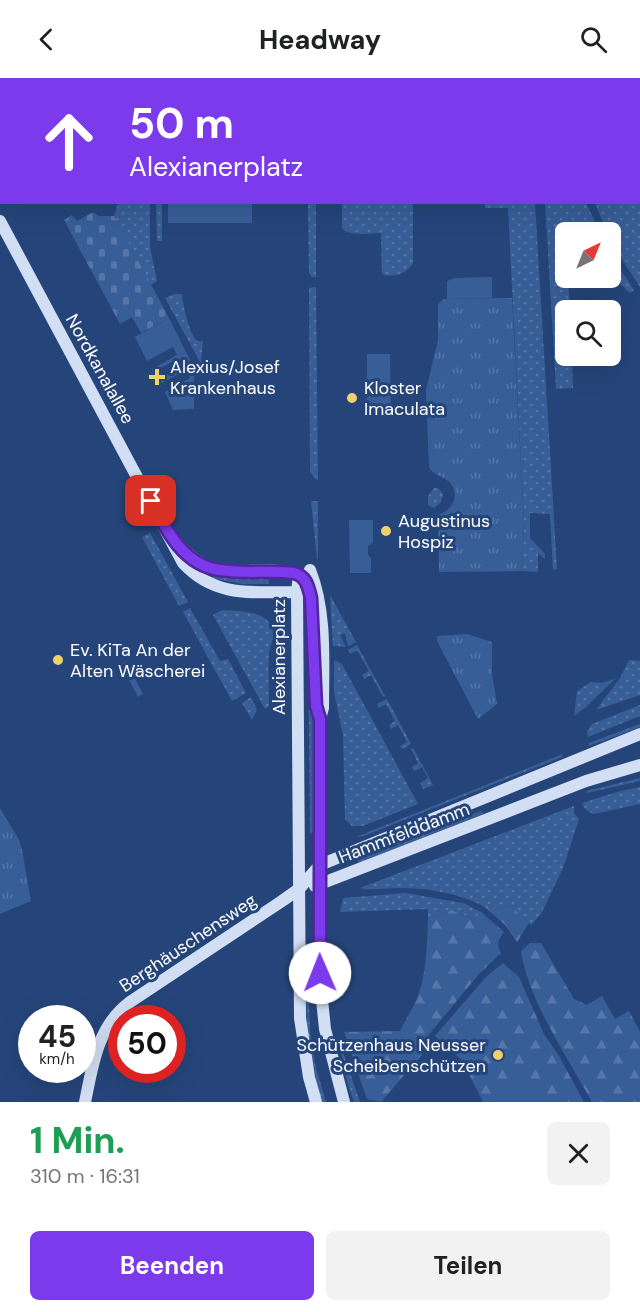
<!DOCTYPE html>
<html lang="de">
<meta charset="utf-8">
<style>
body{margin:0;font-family:"DM Sans",sans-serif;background:#f2f2f2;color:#202124;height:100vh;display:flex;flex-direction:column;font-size:22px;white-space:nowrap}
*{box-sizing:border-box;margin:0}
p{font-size:20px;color:#757577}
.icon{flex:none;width:33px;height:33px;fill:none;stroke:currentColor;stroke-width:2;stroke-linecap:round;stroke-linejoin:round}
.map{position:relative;height:1024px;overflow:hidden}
.details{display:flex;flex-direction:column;background:#fff;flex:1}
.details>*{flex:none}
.hud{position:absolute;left:0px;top:0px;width:640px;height:126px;box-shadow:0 6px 24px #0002;background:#7c3aed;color:#fff;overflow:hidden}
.needle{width:39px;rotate:43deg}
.tools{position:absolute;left:555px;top:144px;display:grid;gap:12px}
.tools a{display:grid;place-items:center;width:66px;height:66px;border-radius:9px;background:#fff;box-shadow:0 6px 24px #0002;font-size:30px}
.speed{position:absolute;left:18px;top:927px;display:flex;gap:12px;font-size:30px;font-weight:700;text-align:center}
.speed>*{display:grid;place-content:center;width:78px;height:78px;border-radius:50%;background:#fff;box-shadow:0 6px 24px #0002;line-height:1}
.speed small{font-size:15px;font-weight:400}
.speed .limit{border:9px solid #d22;background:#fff;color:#111}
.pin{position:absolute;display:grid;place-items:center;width:51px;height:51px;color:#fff;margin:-26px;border-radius:12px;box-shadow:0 3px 9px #0006}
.me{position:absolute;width:66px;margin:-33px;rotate:359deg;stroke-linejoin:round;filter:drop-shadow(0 0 4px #0008)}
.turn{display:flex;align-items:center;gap:21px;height:126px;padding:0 30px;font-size:27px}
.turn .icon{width:78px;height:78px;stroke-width:2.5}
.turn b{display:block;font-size:42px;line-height:51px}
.round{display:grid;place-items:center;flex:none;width:63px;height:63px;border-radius:9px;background:#f2f2f2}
.summary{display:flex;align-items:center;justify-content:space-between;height:102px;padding:0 30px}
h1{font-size:36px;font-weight:700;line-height:45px;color:#1e9e55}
.cta{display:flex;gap:12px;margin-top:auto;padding:12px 30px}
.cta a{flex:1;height:69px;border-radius:9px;background:#7c3aed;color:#fff;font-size:24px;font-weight:700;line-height:69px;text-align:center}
.cta a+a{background:#f2f2f2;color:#202124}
header{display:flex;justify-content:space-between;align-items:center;height:78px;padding:0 30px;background:#fff;font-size:27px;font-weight:700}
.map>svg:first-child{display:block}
.grass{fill:url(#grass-dots)}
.forest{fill:url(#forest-firs)}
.cemetery{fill:url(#cemetery-stones)}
.park{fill:url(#park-tufts)}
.garden{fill:#385e98}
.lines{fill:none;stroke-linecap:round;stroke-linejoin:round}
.secondary{stroke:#d1def4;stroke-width:12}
.route-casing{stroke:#51269a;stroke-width:15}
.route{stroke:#7c3aed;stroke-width:10}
.poi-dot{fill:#eed06c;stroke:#25457a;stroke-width:2}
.labels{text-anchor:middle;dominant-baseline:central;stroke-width:6;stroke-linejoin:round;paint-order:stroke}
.poi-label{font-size:18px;fill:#fff;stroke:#25457a;text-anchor:start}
.street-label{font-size:18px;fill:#fff;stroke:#25457a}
</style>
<header><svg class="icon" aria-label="back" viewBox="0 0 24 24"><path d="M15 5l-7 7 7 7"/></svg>Headway<svg class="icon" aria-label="search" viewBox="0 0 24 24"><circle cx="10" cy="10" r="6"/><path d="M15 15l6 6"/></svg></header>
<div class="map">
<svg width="640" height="1024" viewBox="0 0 640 1024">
<defs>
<pattern id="grass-dots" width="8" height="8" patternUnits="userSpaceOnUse" patternTransform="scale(1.5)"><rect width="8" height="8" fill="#385e98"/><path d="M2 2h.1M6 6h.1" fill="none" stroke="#5676a7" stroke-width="1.8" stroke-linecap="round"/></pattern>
<pattern id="forest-firs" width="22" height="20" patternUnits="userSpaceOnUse" patternTransform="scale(1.5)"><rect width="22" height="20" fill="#385e98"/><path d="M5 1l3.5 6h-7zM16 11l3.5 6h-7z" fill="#5676a7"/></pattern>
<pattern id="cemetery-stones" width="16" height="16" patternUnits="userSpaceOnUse" patternTransform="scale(1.5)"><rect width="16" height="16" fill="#385e98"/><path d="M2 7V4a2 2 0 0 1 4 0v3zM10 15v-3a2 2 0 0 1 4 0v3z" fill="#5676a7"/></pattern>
<pattern id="park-tufts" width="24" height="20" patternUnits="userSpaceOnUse" patternTransform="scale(1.5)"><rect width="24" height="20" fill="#385e98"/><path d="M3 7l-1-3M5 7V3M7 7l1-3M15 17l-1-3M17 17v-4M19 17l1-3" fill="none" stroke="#5676a7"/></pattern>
</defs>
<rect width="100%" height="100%" fill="#25457a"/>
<path class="grass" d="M323 0H530V1L323 2Z
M639 122 640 124V209L613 168 610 154H607L595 125 639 124Z
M118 125H150V169L157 203 151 207 114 138Z
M156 125H162V163H157Z
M308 125H316V199H312L309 195Z
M342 125H413V185C407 196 393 200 382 196L381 155C369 155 350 159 342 150Z
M485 125H535L557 491 553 492 550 436 530 435V460L545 476V481L538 475V494L522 493 524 443 508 130H485Z
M545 125H586L600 154H566V200H568L570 232H566V278H572L573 310 556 311Z
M611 176 634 212 630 215 611 198Z
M316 209 318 403 310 394 309 210Z
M175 216H182C182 224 190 260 198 263 200 264 202 263 203 263L201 286 165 220Z
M434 410H438L443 416 441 424 434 430 428 427V418Z
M311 423H318V481H317Z
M150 455 188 524 179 528 142 459Z
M214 497 269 499V506H242L212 500Z
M330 517 356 564 348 568 345 555 340 557 346 569 333 568Z
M306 522 307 523C315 598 313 678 313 754L310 756 308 549Z
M190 530 220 583 228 581 246 615 232 623 183 534Z
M222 532C241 534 273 531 273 558 272 565 269 570 269 577 268 593 269 611 269 628L265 631 213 537Z
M357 567 385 618 383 619 371 597 364 601 362 597 369 593 357 572 350 576 348 572Z
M334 582 342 586 418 726 363 748H352L345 741 343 657 334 614Z
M629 582 640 583V617L596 632 620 600Z
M615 601 586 629 574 638 577 613 591 604 601 605Z
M251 619 257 632 252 642 242 625Z
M387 621 411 666 402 671 400 668 407 664 398 647 391 651 389 647 395 643 386 626 379 630 377 626Z
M640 627V638L588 659 587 653 592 646Z
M640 646V649L589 668V665Z
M413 670 433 707 423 711 420 705 428 700 422 689 414 693 412 689 418 685 411 671Z
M563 676 562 679 364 758 356 759Z
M640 700V703L587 715 586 713Z
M640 709V726L594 736C588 734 584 731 582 725L617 714Z
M574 728V735L579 741 563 790 541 836 531 847 510 827 501 831 488 826 485 829C460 815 427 810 398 810 386 810 372 813 360 810Z
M481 733 483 736 358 785V780Z
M405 815 463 825 481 834 474 841 451 832 428 840V831L340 834 343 820Z
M307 865 310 953 315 986 326 1024H322L319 1016 307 951 305 866Z
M340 969H341L360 1024H354L347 1004Z"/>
<path class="forest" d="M488 826 501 831 510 827 529 845 517 864 505 847 485 829Z
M451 832 473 841 481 834 504 854C498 862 496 866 501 875L479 896 426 960 431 966 381 1024 367 1021 344 954 400 953C406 940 415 928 419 915 427 891 427 865 428 840Z
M530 865H541L574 921 587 927 602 918 615 941 629 933 640 954V1024H592C568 980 528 922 521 873Z
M503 885 519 899 544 956 559 978 584 1024H483L462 982 435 958 486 899Z"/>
<path class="cemetery" d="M93 134 99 138H114L169 240 141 255 132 239 120 246 64 142 72 137 77 143Z"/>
<path class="park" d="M512 220 524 443 522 493 439 494 438 437C453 432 462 415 448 403 441 397 434 398 429 389L426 312 438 262V227L443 221Z
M467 556 492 564V596L497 626 478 641 437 563V558Z
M126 583 143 616 138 619 121 586Z
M0 730 19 762 22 772 31 823 0 836Z"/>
<path class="garden" d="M168 125H252V145H168Z
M492 199V220L447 221V203L455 200Z
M169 240 194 290V331L173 332 165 314 190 300 186 292 160 306 157 302 183 288 179 280 153 294 152 291 177 277 173 269 147 283 135 259Z
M367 276H390L391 333H367Z
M349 442H373V465L368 468V477L371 480V495H350Z
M525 999 534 1015 543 1010 550 1024H496L492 1016Z"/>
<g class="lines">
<path class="secondary" d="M590 0V2
M599 0 600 2
M639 79 640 80
M639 98 640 100
M639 113 640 114
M0 143 183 485C215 520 253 514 297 514L304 508 310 492
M178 466C219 512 250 483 299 496
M310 492C327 535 323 584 323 630L320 641 321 912 325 951 344 1024
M299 496 297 514 300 940 309 999 316 1024
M315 808 586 703 640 687
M85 1024C93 986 97 949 130 924L282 823 299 811 320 787 640 656"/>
</g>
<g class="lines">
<g class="route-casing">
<path id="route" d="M151 423C166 452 184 488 220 492 244 496 269 492 294 495 306 498 308 508 311 520L316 628 320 641V895"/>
</g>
<use href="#route" class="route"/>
</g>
<g class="poi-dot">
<path d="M154 290h6v6h6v6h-6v6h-6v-6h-6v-6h6z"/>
<circle cx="352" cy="320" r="6"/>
<circle cx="386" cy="453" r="6"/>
<circle cx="58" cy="582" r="6"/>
<circle cx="498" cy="977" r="6"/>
</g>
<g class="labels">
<g class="poi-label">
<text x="170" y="289">Alexius/Josef<tspan x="170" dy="21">Krankenhaus</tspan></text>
<text x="364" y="310">Kloster<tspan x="364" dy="21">Imaculata</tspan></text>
<text x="398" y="443">Augustinus<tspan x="398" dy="21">Hospiz</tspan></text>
<text x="70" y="572">Ev. KiTa An der<tspan x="70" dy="21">Alten Wäscherei</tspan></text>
<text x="486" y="967" text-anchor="end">Schützenhaus Neusser<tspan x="486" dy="21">Scheibenschützen</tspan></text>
</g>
<g class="street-label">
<text transform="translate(100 291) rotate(61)">Nordkanalallee</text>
<text transform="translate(279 579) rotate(-90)">Alexianerplatz</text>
<text transform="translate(404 755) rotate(-21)">Hammfelddamm</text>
<text transform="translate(188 865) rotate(-34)">Berghäuschensweg</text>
</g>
</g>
</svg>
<div class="tools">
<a><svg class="needle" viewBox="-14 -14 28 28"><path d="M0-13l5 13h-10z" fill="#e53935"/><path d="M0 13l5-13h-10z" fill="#757577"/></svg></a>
<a><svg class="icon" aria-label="search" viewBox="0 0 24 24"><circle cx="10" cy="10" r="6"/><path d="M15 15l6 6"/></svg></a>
</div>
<div class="speed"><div>45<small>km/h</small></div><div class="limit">50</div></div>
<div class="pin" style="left:151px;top:423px;background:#d93025"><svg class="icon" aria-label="arrive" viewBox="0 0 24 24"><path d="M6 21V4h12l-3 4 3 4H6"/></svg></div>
<svg class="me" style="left:320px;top:895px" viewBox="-20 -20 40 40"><circle r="19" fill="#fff"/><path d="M0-13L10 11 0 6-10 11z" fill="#7c3aed"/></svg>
<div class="hud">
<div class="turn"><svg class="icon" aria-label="ahead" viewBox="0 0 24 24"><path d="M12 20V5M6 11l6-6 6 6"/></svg><div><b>50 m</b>Alexianerplatz</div></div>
</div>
</div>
<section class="details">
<div class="summary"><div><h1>1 Min.</h1><p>310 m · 16:31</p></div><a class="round"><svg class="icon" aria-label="close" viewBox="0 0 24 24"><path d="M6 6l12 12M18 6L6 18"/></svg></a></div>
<div class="cta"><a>Beenden</a><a>Teilen</a></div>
</section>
